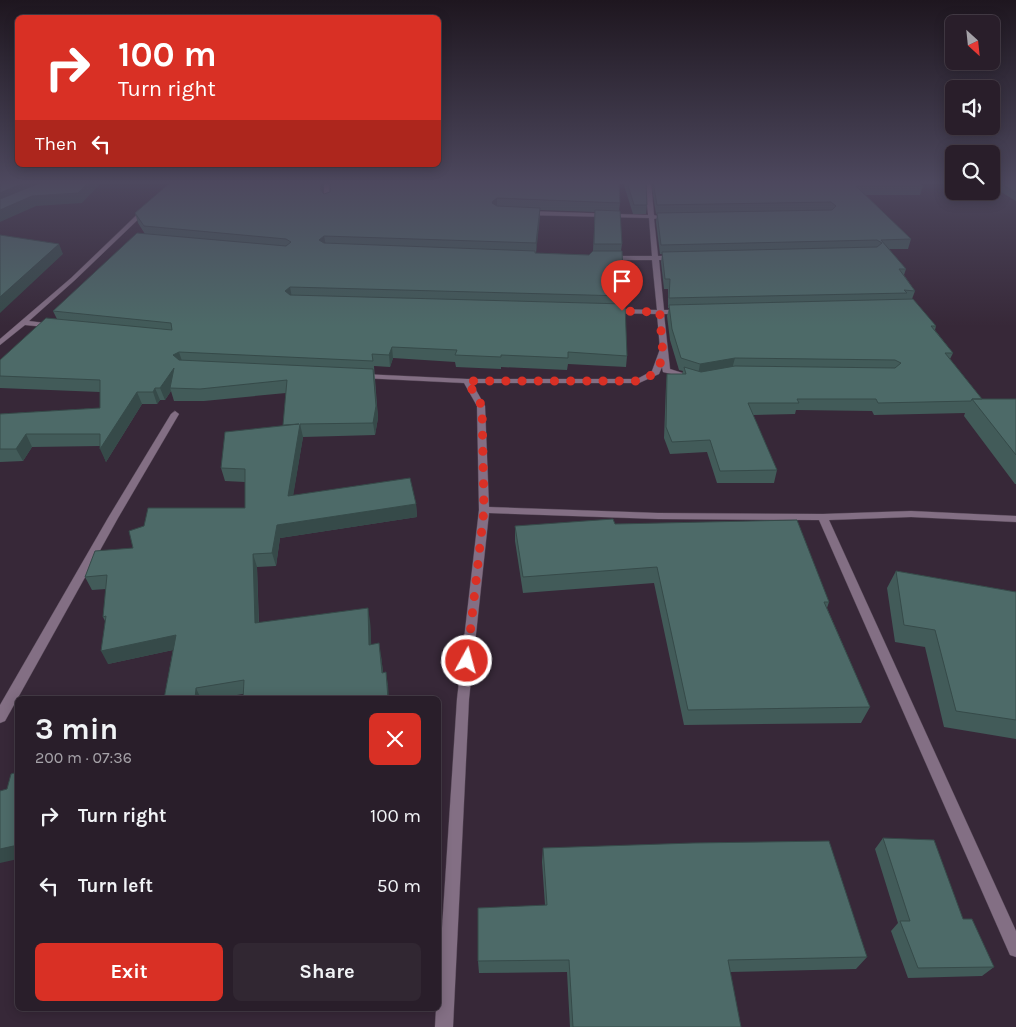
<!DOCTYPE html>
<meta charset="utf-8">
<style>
body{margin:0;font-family:Karla,sans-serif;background:#312732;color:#f1f3f6;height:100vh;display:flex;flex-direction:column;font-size:19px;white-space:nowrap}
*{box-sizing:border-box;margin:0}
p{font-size:16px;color:#a5a2a8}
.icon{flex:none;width:28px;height:28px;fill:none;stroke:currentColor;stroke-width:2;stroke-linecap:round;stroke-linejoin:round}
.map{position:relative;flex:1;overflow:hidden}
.sheet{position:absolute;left:15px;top:696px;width:426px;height:315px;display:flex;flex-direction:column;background:#291e2a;border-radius:8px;box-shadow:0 2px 12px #0003,0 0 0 1px #453c47}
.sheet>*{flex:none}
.top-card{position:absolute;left:15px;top:15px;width:426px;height:152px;border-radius:8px;box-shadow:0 2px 12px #0003,0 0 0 1px #453c47;background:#d93025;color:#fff;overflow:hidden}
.needle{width:32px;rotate:153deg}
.tools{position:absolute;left:945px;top:15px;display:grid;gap:10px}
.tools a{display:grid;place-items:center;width:55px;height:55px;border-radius:8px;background:#291e2a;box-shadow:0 2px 12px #0003,0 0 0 1px #453c47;font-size:25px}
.pin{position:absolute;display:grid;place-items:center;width:42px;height:42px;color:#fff;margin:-51px -21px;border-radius:50% 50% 50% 0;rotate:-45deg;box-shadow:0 0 5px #0007}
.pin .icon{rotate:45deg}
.me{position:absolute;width:55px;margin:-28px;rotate:7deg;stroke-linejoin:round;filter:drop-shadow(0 0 4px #0008)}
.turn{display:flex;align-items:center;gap:18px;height:105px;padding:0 20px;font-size:22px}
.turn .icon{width:65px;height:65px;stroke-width:2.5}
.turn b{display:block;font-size:35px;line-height:42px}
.then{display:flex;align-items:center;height:48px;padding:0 20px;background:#0003;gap:10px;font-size:19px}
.round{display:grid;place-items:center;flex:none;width:52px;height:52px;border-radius:8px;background:#312732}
.summary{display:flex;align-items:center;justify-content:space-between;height:85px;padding:0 20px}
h1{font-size:30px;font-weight:700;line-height:38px}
.button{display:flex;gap:10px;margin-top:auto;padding:10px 20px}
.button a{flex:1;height:58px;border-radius:8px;background:#d93025;color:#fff;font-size:20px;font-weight:700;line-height:58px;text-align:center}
.button a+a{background:#312732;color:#f1f3f6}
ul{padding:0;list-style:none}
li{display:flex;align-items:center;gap:15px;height:70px;padding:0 20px}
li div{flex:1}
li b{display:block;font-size:19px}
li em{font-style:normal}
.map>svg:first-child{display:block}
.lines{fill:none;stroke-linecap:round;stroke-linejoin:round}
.minor-casing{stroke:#524453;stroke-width:1}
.minor{fill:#836f84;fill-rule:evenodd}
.wall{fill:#425b59;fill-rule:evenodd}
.shaded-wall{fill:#364a49}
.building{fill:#4d6a68;stroke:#364a49}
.route{stroke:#d93025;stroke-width:9;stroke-dasharray:0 16.2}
</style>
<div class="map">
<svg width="1016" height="1027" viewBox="0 0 1016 1027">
<rect width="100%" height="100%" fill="#372838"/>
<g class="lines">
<g class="minor-casing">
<path id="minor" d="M324 182H330V200L327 202 324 200Z
M645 182H651L654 215 661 217 654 219 658 256H675L678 258 675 260H659L664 310H680L684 312 680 314H664L670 369 695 377 691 379 663 372 662 367 659 374 639 383H472L485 406 489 507 658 513 823 514 911 511 1016 516V522L911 517 829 520 1016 931V957L1010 955 819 520 658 519 489 513 469 699 453 1027H435L436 1009H439V974L457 699 479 510 477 406 464 383 362 378 358 376 362 374 467 379H637L652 371 660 349 657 314 612 313 608 311 612 309 657 310 652 260H610L607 258 610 256H652L649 218 527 215 524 213 527 211 648 215Z
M144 208 149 209 75 280 29 321 53 324 57 326 56 328 25 325 0 345V339L71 278Z
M175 411 179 414 118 518 5 721 0 723V705L108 518 171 414Z"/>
</g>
<use href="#minor" class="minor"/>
</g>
<path class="wall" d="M171 182H324L323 192 324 194 330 192 620 203 619 211 622 244 621 251 624 296 623 304 627 356 626 367 568 364 567 370 501 367V369L456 367 455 362 393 358 390 367 374 366 378 418 375 435 303 437 293 495 416 504 417 517 280 538 276 566 257 567 259 623 370 621 371 644 381 656 383 673 388 685 243 694 213 699H164L173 650 108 664 105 621 103 617 106 589 92 590 85 577 133 548 245 508V482L225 481 221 468 283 426 286 393 204 401H174L171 391 165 400H160L157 404H142L106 462 100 446 32 447 23 461 0 462V414L100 408V392L0 388V360L57 319 53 311 145 234 138 223 135 213ZM540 210 595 212 593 251 589 255 536 253Z
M623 182H646L647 205 646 214H633Z
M651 182H918L923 186 920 195H865L911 239 908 249H889L906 269 904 275 915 291 912 299 936 326 935 330 953 353 950 359 982 399H1016V484H1015L964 416 965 413 874 415 872 411 796 410 795 414 753 415 777 470 774 483H717L707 452 670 454 664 438 666 385 667 374H682L683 371 679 370 670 340 667 316 669 308H668V289H664L661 262 662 254H660L656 222 657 214H656Z
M991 182H1016V201L991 186Z
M615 524 829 602 827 608 870 707 861 723 684 725 654 583 523 593 515 541V526Z
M896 571 1016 592V739L944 727 925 647 895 642 887 588Z
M883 838 963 919 994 967 982 976 908 978 891 931 898 923 875 849Z
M543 848 867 957 856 969 730 972 741 1027H570L567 972 479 973 478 961 545 905 542 862Z"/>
<path class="shaded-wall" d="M26 182H52L0 204V193Z
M89 182H102L82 203 36 206 0 222V210L32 196Z
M321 182H324L322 200 321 190Z
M497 198V208L492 203 493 201Z
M540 208V218L536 253V243Z
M324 236 326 246 319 240Z
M59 244 63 254 0 313V297Z
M290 287 292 298 285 291Z
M392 347 393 358 390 367 389 355Z
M179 352 183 364 173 355Z
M735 358 732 369 698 375 700 364Z
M174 368 170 388 171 391 165 400 160 388Z
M373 369 378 418 375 435 373 423Z
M155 388 160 400 157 404 153 392Z
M137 392 142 404 106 462 100 449Z
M300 424 303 437 291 509 288 496Z
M26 434 32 447 23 461 16 449Z
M416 504 417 517 280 538 276 566 272 553 277 525Z
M253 554 257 567 259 636 255 623Z
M368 608 370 621 372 658 369 645Z
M176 635 182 648 108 664 101 651Z
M379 643 381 656 385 686 382 673Z
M386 672 388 685 389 699H388Z
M196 688 201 699H195Z
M18 845V859L0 863V849Z"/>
<path class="building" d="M0 182H26L0 193Z
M42 182H89L78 193 32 196 0 210V199Z
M171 182H321V190L324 194 330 192V182H619L620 203 497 198 493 201 492 203 497 206 540 208 536 243 324 236 319 240 324 243 535 251V253L589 255 593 251H622L624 296 290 287 285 291 290 295 625 304 627 356 568 352V358L501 355V357L455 355 457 350 392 347 389 355 372 354 373 361 179 352 173 355 179 360 373 369 376 406 373 423 300 424 288 496 410 478 416 504 277 525 272 553 253 554 255 623 368 608 369 645 379 643 382 673 386 672 388 699H243L244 680 196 688 195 699H164L176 635 101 651 106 616 103 617 107 575 85 577 95 551 133 548 129 531 144 526 148 508H245V469L221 468 225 432 299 424 283 425 287 380 200 389 170 388 174 368 160 388H155L153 392H137L100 449V434H26L16 449H0V414L100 408V380L0 376V360L46 318 172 330 171 323 53 311 137 233 286 246 291 242 286 239 144 226 135 213Z
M627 182H646L647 205H634Z
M653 182H918L923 186H856L911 239 881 240 906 269H899L915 291 904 290 907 293 669 298 670 279H665L662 252 877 247 882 243 877 240 661 245 657 213 832 210 836 206 831 202 657 205Z
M998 182H1016V193Z
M595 210 620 211 622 244H594Z
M0 235 59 244 0 297Z
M913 299 936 326H931L953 353H945L982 399H972L971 401 878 403 876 399H797L799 403H748L777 470 720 471 710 440 672 442 666 427 667 374H686L684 367 701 372 735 366 895 368 901 363 895 360 735 358 700 364 681 358 672 329 669 305Z
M972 399H1016V455Z
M613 519 615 524 797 520 829 602H824L870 707 688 710 657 567 523 577 515 526Z
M896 571 1016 592V720L956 711 935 630 904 625Z
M18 772V845L0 849V791L7 789 11 774Z
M883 838 934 840 963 919H972L994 967 918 968 900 921H910Z
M829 841 867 957 728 960 741 1027H573L569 960 478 961V908L547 905 543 848 693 843Z"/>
<linearGradient id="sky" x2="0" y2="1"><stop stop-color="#1e161f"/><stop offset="0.56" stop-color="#4d485e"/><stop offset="1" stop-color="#4d485e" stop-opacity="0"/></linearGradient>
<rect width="1016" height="326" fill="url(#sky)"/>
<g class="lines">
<path class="route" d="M467 661 484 510 482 406 467 381H639C674 370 659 339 660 312L622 311"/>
</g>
</svg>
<div class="tools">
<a><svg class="needle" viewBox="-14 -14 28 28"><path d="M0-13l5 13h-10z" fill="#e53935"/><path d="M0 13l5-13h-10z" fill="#a5a2a8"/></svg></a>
<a><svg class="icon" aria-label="sound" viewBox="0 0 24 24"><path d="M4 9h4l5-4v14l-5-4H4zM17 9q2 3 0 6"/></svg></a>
<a><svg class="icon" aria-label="search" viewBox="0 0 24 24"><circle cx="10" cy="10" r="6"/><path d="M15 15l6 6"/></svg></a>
</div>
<div class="pin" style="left:622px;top:311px;background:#d93025"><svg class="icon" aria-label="arrive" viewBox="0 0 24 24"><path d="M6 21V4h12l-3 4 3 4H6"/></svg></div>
<svg class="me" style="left:467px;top:661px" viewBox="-20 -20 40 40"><circle r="17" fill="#d93025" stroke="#fff" stroke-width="3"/><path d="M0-11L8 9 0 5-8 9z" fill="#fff"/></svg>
<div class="top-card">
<div class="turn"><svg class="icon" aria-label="right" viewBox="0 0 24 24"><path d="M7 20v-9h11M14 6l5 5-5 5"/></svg><div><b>100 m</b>Turn right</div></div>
<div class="then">Then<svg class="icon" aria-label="left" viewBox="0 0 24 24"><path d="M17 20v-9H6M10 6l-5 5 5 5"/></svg></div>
</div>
<section class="sheet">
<div class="summary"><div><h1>3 min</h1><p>200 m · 07:36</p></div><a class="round" style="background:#d93025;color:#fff"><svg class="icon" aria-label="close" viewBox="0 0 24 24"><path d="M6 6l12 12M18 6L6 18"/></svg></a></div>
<ul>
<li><svg class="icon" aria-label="right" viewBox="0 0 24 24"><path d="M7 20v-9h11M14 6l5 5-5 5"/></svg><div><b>Turn right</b></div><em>100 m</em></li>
<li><svg class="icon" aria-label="left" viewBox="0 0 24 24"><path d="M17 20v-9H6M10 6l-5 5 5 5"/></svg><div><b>Turn left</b></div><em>50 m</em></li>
</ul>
<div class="button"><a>Exit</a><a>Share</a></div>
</section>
</div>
